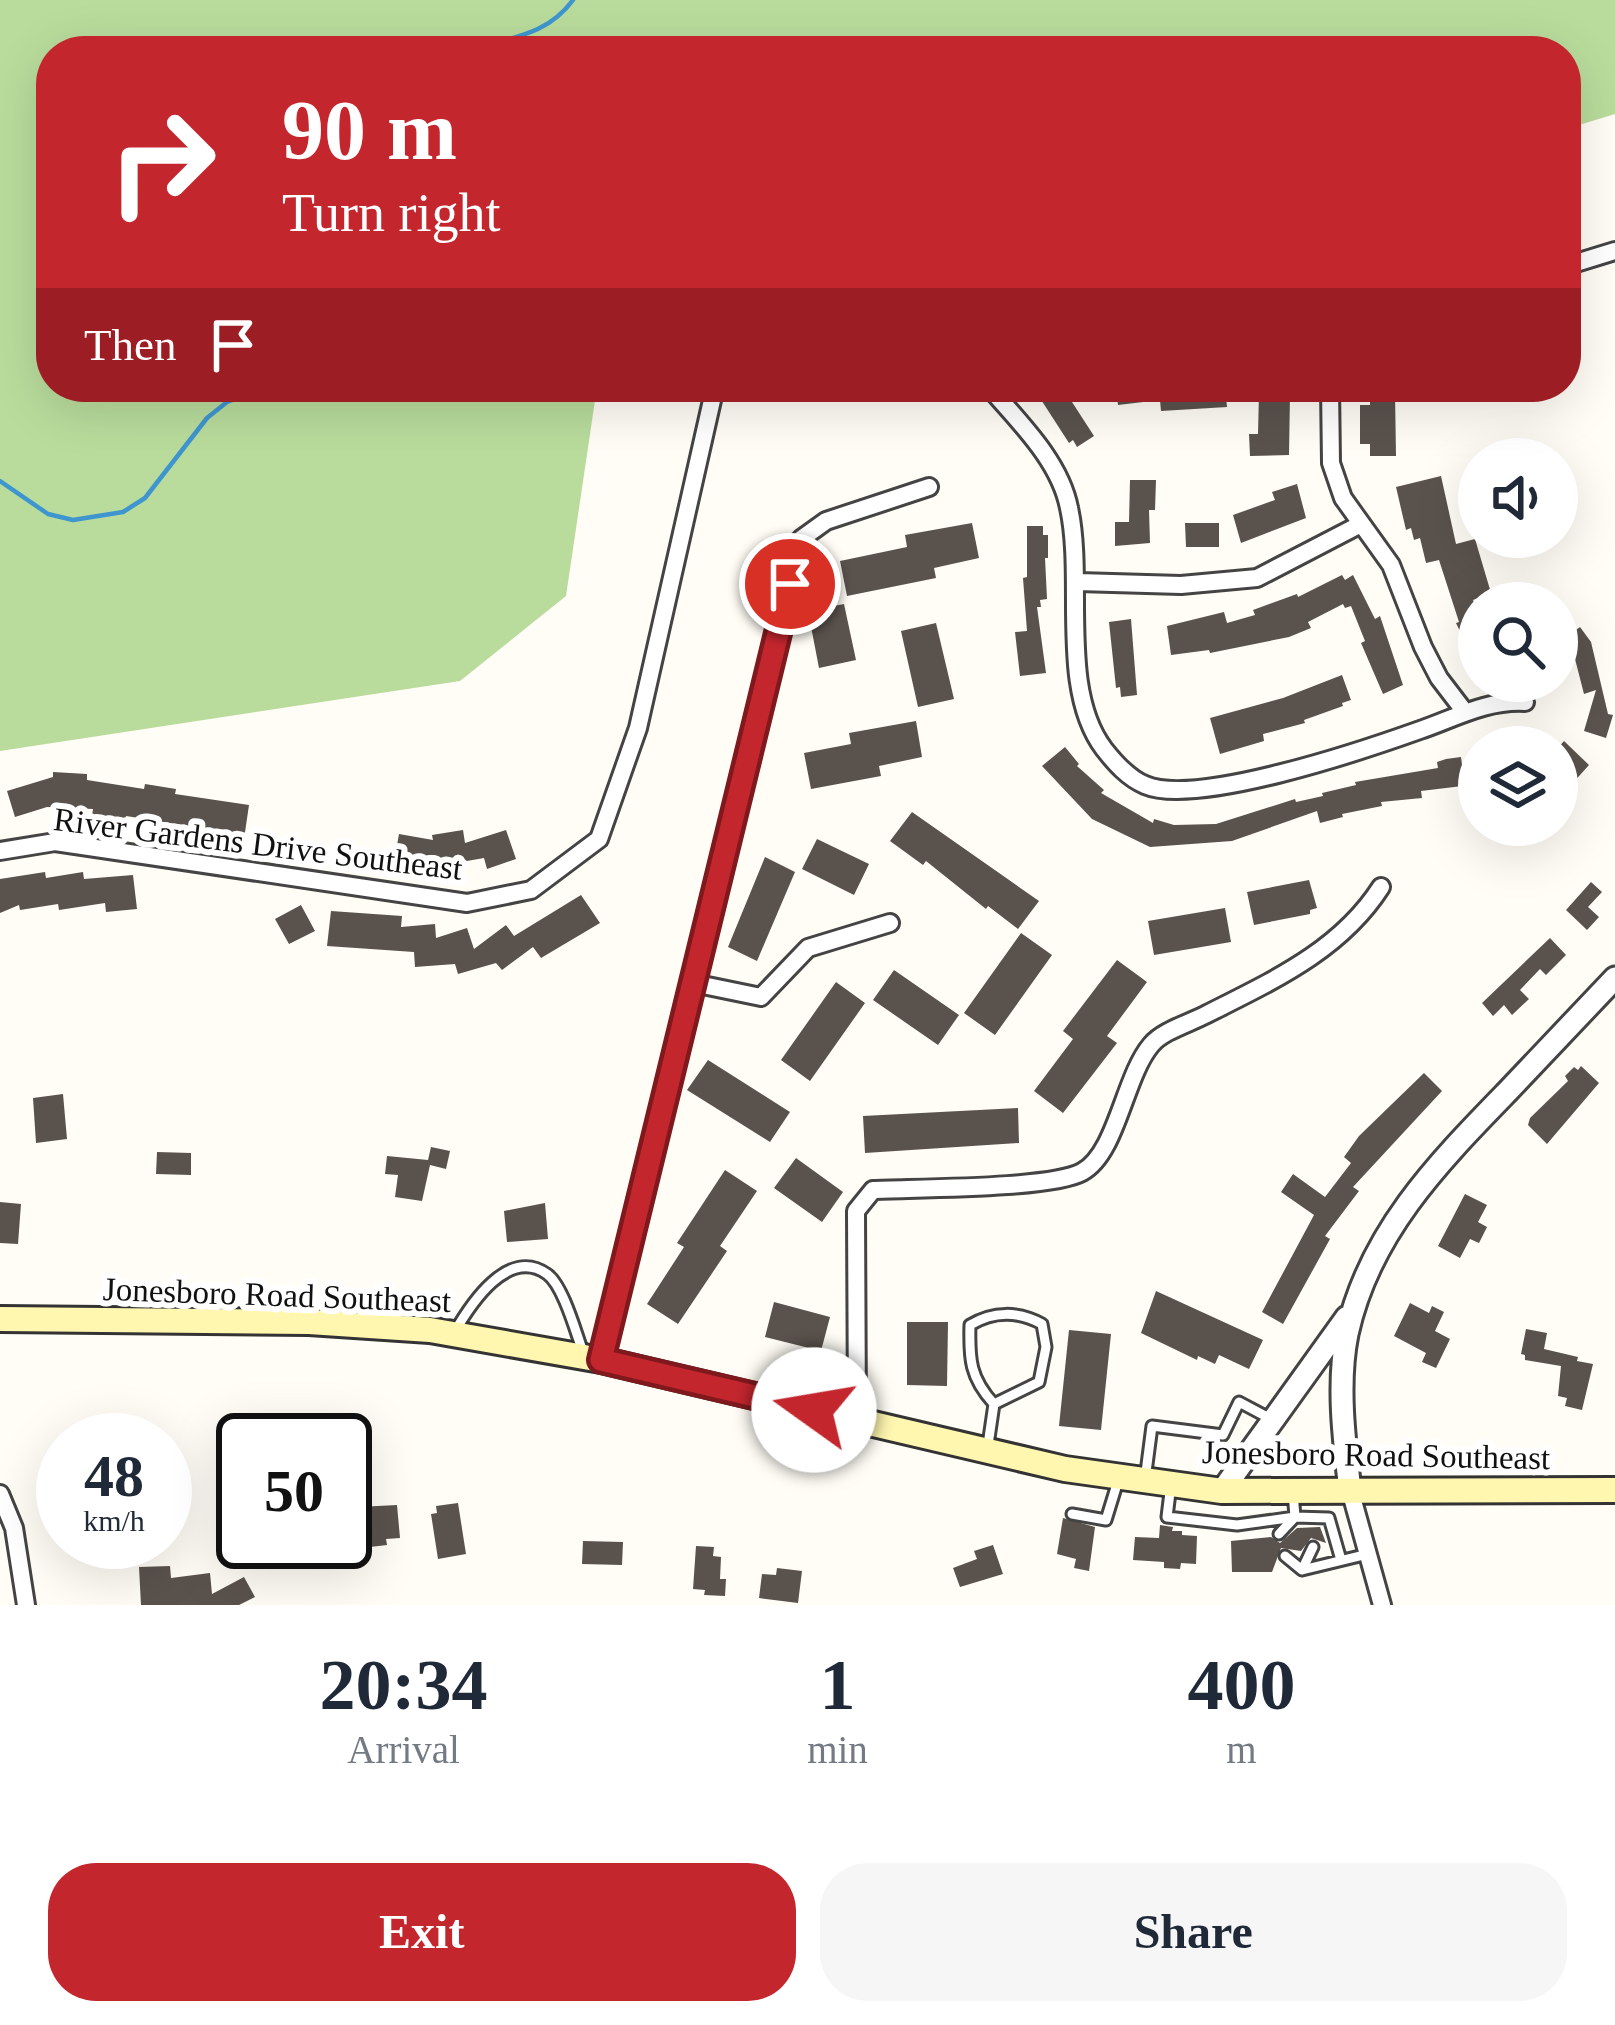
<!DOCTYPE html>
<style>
body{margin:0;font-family:"Times New Roman",serif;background:#f6f6f7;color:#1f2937;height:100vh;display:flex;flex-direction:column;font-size:45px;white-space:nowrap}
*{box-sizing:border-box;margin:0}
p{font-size:39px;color:#747a83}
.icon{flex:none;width:66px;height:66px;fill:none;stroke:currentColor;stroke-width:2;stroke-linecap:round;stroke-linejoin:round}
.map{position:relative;height:1605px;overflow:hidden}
.sheet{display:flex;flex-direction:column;background:#fff;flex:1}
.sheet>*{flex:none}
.hud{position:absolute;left:36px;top:36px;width:1545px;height:366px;border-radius:48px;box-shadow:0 12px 48px #0002;background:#c4262e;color:#fff;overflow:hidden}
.controls{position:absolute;left:1458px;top:438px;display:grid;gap:24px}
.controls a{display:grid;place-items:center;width:120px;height:120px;border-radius:50%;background:#fff;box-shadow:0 12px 48px #0002;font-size:60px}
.speed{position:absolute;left:36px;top:1413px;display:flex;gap:24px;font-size:60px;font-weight:700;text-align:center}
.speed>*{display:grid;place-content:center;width:156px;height:156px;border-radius:50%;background:#fff;box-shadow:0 12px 48px #0002;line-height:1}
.speed small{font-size:30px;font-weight:400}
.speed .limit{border:6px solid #111;border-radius:18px;background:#fff;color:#111}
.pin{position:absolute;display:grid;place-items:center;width:102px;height:102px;color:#fff;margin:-51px;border:6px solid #fff;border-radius:50%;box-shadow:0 3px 12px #0007}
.me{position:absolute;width:132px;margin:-66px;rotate:283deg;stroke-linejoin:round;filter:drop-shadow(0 0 9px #0008)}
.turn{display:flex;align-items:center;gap:42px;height:252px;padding:0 48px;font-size:54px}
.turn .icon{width:156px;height:156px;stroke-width:2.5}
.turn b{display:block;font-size:84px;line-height:102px}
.then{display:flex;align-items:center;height:114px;padding:0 48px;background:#0003;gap:24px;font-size:45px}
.eta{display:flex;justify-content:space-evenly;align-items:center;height:204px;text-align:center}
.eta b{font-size:72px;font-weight:600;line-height:84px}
.cta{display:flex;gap:24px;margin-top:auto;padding:24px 48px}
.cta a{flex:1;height:138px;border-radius:48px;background:#c4262e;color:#fff;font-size:48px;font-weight:600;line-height:138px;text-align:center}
.cta a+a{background:#f6f6f7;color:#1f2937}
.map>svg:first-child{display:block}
.forest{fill:#b9dc9c}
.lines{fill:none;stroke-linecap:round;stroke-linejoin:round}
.stream{stroke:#3f96cf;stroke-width:4.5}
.building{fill:#5a524d}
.service-casing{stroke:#444;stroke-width:15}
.minor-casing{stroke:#444;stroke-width:22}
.tertiary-casing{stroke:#444;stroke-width:27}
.secondary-casing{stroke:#333;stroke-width:30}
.service{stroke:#fff;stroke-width:9}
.minor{stroke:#fff;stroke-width:16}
.tertiary{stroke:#fff;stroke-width:21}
.secondary{stroke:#fff6b0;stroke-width:24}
.route-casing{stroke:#7f191e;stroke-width:30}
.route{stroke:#c4262e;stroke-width:21}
.labels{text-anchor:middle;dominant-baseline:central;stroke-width:12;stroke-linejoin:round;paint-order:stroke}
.street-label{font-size:33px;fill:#111;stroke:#fff}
</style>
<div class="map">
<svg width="1615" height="1605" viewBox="0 0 1615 1605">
<rect width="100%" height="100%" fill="#fffdf5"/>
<path class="forest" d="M0 0H1615V114L1566 129V51H51V387H597L566 596 460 681 0 751Z"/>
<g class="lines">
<path class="stream" d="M469 51C508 37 546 37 573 0
M0 481 48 514 73 520 123 512 145 498 207 418 227 402 267 387"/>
</g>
<path class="building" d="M1049 387H1074L1080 395 1072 402 1094 436 1077 447 1073 440 1069 443 1038 395Z
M1116 387H1225L1227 407 1161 411 1160 400 1118 405Z
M1259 393 1290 394 1289 455 1250 456 1249 434H1258Z
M1395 393 1396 456H1370V444H1360V405H1370V394Z
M1441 476 1456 544 1475 539 1491 593 1473 600 1479 616V671L1456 623 1459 622 1439 560 1426 563 1420 538 1414 540 1411 528 1406 530 1396 487Z
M1130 480H1156L1155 510H1149L1150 543 1115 546V522H1129Z
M1297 484 1306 518 1241 543 1233 515 1275 500 1272 492Z
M972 523 979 558 934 568 936 578 847 596 840 561 907 547 905 535Z
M1185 523H1219V547H1186Z
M1027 526H1043V535H1048V558H1045L1047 599 1040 600 1041 607H1037L1046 673 1020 676 1015 632 1027 631 1023 578 1027 577Z
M1342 575 1345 580 1353 575 1375 619 1380 616 1403 685 1383 694 1361 643 1365 641 1351 606 1345 608 1343 604 1308 622 1311 628 1289 637 1210 653 1209 650 1171 655 1167 626 1224 612 1227 623 1255 615 1253 610 1297 594 1298 597Z
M844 604 856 660 819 668 808 611Z
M1131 619 1137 695 1121 697 1120 687 1116 688 1109 622Z
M936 623 954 699 918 707 901 631Z
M1580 627 1591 642 1608 714 1613 715 1606 738 1584 731 1596 690 1584 694 1575 659 1572 661 1558 643Z
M1342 675 1351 700 1342 703 1343 706 1304 720 1305 723 1263 734 1264 741 1220 754 1210 718 1283 698Z
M916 721 922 757 879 766 881 776 811 789 804 753 851 744 849 733Z
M1564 741 1589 765 1571 785 1557 772V749Z
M1065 747 1079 764 1077 766 1104 790 1101 793 1153 823 1154 819 1174 825 1216 824 1295 799 1296 802 1323 796 1322 793 1356 785 1355 782 1438 768 1437 762 1446 759 1461 757 1462 765 1479 763V784L1421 791 1422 798 1381 802 1382 806 1342 814 1343 817 1320 823 1317 811 1232 841 1150 847 1092 819 1042 766Z
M53 772 87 774V780L144 789 145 784 176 789 175 794 249 805 244 839H215V834L188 830 189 826 126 816 125 821 92 816 93 809 47 807 15 817 7 791 53 777Z
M912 812 1039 901 1018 929 988 906 986 909 926 861 923 865 890 841Z
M463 830 465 843 506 830 516 859 487 869 484 858 427 868 394 862 399 834 433 840 432 835Z
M817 839 869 864 854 895 802 869Z
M765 857 795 872 757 961 728 947Z
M45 872 46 878 83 872 84 879 133 875 137 909 106 912 105 903 59 910 58 904 20 910 19 905 0 913V879Z
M1309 880 1317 908 1310 910V914L1254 925 1247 892Z
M1591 882 1602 892 1588 907 1599 917 1587 930 1566 910Z
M581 895 600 923 541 958 533 947 502 970 496 963 458 974 455 964 415 967 414 952 327 946 331 911 402 916 401 927 435 924 436 938 467 928 474 949 506 925 514 936Z
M301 905 315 931 289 944 275 919Z
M1225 908 1231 942 1154 955 1148 921Z
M1021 933 1052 955 995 1035 964 1013Z
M1550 938 1566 955 1546 975 1540 969 1520 990 1529 999 1512 1015 1504 1005 1493 1016 1482 1003Z
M1117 960 1147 982 1107 1036 1117 1043 1063 1113 1034 1091 1073 1039 1063 1031Z
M894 970 959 1015 938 1045 873 1000Z
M836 982 865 1003 810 1081 781 1060Z
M708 1060 790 1112 770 1142 687 1090Z
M1581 1066 1599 1083 1547 1144 1528 1125 1530 1118 1568 1081 1565 1076 1574 1067 1578 1070Z
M1424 1073 1442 1091 1353 1187 1359 1191 1325 1236 1330 1239 1283 1324 1262 1312 1314 1215 1281 1192 1293 1174 1325 1197 1351 1163 1344 1157 1359 1136Z
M63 1094 67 1139 36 1143 33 1098Z
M1018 1108 1019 1143 865 1153 863 1116Z
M431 1147 450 1151 446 1169 430 1165 422 1201 395 1197 398 1175 385 1174 387 1156 428 1160Z
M157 1152 191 1153V1175L156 1174Z
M796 1158 843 1192 822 1222 774 1188Z
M725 1170 757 1191 720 1246 727 1251 678 1324 647 1304 684 1247 677 1243Z
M1465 1194 1487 1205 1478 1222 1487 1227 1479 1243 1470 1239 1460 1258 1438 1246Z
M0 1202 21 1204 18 1244 0 1243Z
M545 1203 548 1239 507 1242 504 1211Z
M1156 1291 1263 1340 1249 1369 1219 1355 1215 1364 1198 1356 1197 1360 1141 1333Z
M774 1302 830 1317 821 1351 765 1337Z
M1410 1303 1429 1313 1432 1306 1444 1312 1435 1331 1450 1339 1436 1368 1422 1362 1426 1353 1394 1336Z
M907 1322H948L947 1386 907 1385Z
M1526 1329 1547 1333 1544 1349 1578 1357 1577 1361 1593 1364 1582 1410 1565 1406 1567 1398 1558 1396 1561 1366 1525 1360V1355L1521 1354Z
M1069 1330 1111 1334 1101 1430 1059 1426Z
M458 1503 466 1554 438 1559 431 1514 437 1513 436 1506Z
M397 1505 400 1538 386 1539 387 1545 353 1549 352 1532 345 1533V1514L358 1511V1507Z
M1063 1518 1095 1527 1089 1571 1074 1568 1076 1559 1057 1554Z
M1160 1525 1173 1527 1172 1531H1182V1535L1197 1536 1196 1564 1181 1563 1180 1569 1164 1568V1562L1133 1560 1135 1537 1159 1538Z
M1320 1527 1326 1543 1311 1538 1301 1551 1281 1548 1272 1572H1232L1231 1541 1271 1537 1280 1543 1297 1528Z
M583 1541 623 1542 622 1565 582 1564Z
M993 1545 1003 1574 960 1587 953 1568 977 1559 974 1551Z
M696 1546 714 1547 713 1556 721 1557 720 1579H726L725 1596 704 1595 705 1590 693 1589Z
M170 1566 171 1578 210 1573 212 1594 244 1577 255 1597 239 1605H141L139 1567Z
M777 1568 802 1571 798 1603 759 1598 762 1574 776 1575Z"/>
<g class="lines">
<g class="service-casing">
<path id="service" d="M454 1333C470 1305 508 1246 547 1274 563 1285 576 1333 583 1352
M988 1445 994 1404C970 1378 969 1359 970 1325 993 1311 1018 1311 1042 1324L1046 1347 1039 1382 994 1404
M1145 1480 1152 1426 1223 1435 1239 1402 1271 1419
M1171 1484 1167 1517 1237 1525 1295 1517 1329 1518 1341 1560
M1072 1514 1106 1520 1118 1481
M1279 1534 1295 1517 1293 1492
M1285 1556 1302 1570 1368 1554
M1302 1570 1313 1547"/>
</g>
<g class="minor-casing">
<path id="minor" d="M1566 266 1615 251
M989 387C1019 422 1060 461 1069 508 1085 581 1058 688 1104 749 1115 763 1128 778 1145 785 1196 807 1364 750 1420 730 1455 718 1486 700 1525 702
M1330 387 1331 463 1343 498 1391 565 1423 647 1439 678 1465 712
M1078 582 1181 585 1257 578 1361 524
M0 851 55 842 467 903 531 890 599 839 638 728 715 387
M693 983 761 997 808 948 890 923
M601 1360 801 539 826 521 929 487
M857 1420 856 1211 873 1190C916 1188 1051 1189 1082 1172 1117 1153 1124 1077 1151 1045 1162 1031 1190 1023 1207 1014 1272 981 1340 951 1381 887
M1350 1490 1382 1605
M0 1494 14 1528 26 1605"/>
</g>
<g class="tertiary-casing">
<path id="tertiary" d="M1350 1490C1344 1440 1337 1383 1347 1334 1369 1233 1438 1163 1507 1092 1543 1054 1579 1016 1615 978
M1222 1491 1347 1317"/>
</g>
<g class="secondary-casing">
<path id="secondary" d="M0 1319 309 1322 430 1330 601 1360 1065 1469 1222 1491 1615 1490"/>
</g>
<use href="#service" class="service"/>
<use href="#minor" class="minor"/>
<use href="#tertiary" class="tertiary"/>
<use href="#secondary" class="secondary"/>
</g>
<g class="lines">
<g class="route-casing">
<path id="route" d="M790 584 601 1360 814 1410"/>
</g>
<use href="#route" class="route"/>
</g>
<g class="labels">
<g class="street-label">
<text transform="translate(258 844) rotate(7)">River Gardens Drive Southeast</text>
<text transform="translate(277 1295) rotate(2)">Jonesboro Road Southeast</text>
<text transform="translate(1376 1455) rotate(1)">Jonesboro Road Southeast</text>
</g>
</g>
</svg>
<div class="controls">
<a><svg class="icon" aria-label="sound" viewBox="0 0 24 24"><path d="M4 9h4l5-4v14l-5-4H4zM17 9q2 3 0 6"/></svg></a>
<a><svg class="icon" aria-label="search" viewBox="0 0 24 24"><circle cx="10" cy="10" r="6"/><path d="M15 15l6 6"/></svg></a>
<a><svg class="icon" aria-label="layers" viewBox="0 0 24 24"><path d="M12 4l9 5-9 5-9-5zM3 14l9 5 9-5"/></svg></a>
</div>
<div class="speed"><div>48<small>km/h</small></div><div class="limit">50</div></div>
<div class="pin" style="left:790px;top:584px;background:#d93025"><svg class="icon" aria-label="arrive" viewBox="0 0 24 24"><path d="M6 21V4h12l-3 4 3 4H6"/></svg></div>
<svg class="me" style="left:814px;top:1410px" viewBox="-20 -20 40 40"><circle r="19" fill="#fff"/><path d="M0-13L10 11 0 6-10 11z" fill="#c4262e"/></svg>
<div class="hud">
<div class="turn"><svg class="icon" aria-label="right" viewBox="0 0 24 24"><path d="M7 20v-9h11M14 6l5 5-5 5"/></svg><div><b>90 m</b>Turn right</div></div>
<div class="then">Then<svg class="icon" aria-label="arrive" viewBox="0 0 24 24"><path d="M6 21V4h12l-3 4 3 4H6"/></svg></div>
</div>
</div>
<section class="sheet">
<div class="eta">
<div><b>20:34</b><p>Arrival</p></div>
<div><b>1</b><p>min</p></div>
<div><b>400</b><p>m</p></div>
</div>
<div class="cta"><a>Exit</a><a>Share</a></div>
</section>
